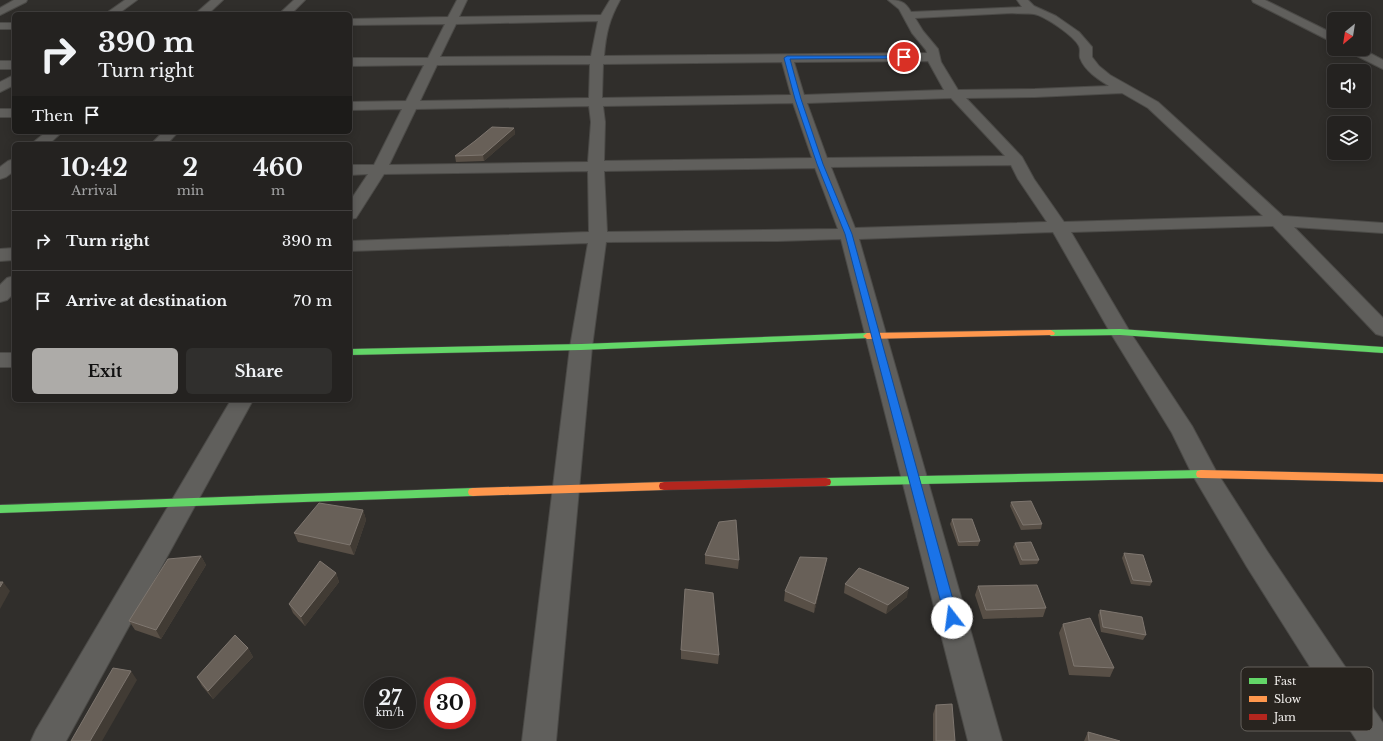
<!DOCTYPE html>
<style>
body{margin:0;font-family:"Libre Baskerville",serif;background:#302f2d;color:#f1f3f6;height:100vh;display:flex;flex-direction:column;font-size:15px;white-space:nowrap}
*{box-sizing:border-box;margin:0}
p{font-size:13px;color:#a3a4a5}
.icon{flex:none;width:22px;height:22px;fill:none;stroke:currentColor;stroke-width:2;stroke-linecap:round;stroke-linejoin:round}
.map{position:relative;flex:1;overflow:hidden}
.panel{position:absolute;left:12px;top:142px;width:340px;height:260px;display:flex;flex-direction:column;background:#242220;border-radius:6px;box-shadow:0 2px 10px #0003,0 0 0 1px #413f3e}
.panel>*{flex:none}
.guide{position:absolute;left:12px;top:12px;width:340px;height:122px;border-radius:6px;box-shadow:0 2px 10px #0003,0 0 0 1px #413f3e;background:#242220;color:#f1f3f6;overflow:hidden}
.needle{width:26px;rotate:210deg}
.controls{position:absolute;left:1327px;top:12px;display:grid;gap:8px}
.controls a{display:grid;place-items:center;width:44px;height:44px;border-radius:6px;background:#242220;box-shadow:0 2px 10px #0003,0 0 0 1px #413f3e;font-size:20px}
.speed{position:absolute;left:364px;top:677px;display:flex;gap:8px;font-size:20px;font-weight:700;text-align:center}
.speed>*{display:grid;place-content:center;width:52px;height:52px;border-radius:50%;background:#242220;box-shadow:0 2px 10px #0003,0 0 0 1px #413f3e;line-height:1}
.speed small{font-size:10px;font-weight:400}
.speed .limit{border:6px solid #d22;background:#fff;color:#111}
.pin{position:absolute;display:grid;place-items:center;width:34px;height:34px;color:#fff;margin:-17px;border:2px solid #fff;border-radius:50%;box-shadow:0 1px 4px #0007}
.me{position:absolute;width:44px;margin:-22px;rotate:345deg;stroke-linejoin:round;filter:drop-shadow(0 0 3px #0008)}
.turn{display:flex;align-items:center;gap:14px;height:84px;padding:0 20px;font-size:18px}
.turn .icon{width:52px;height:52px;stroke-width:2.5}
.turn b{display:block;font-size:28px;line-height:34px}
.then{display:flex;align-items:center;height:38px;padding:0 20px;background:#0003;gap:8px;font-size:15px}
.eta{display:flex;justify-content:space-evenly;align-items:center;height:68px;text-align:center}
.eta b{font-size:24px;font-weight:700;line-height:28px}
.action{display:flex;gap:8px;margin-top:auto;padding:8px 20px}
.action a{flex:1;height:46px;border-radius:6px;background:#adaba8;color:#111;font-size:16px;font-weight:700;line-height:46px;text-align:center}
.action a+a{background:#302f2d;color:#f1f3f6}
ul{padding:0;list-style:none}
li{display:flex;align-items:center;gap:12px;height:60px;padding:0 20px;border-top:1px solid #413f3e}
li div{flex:1}
li b{display:block;font-size:15px}
li em{font-style:normal}
.map>svg:first-child{display:block}
.lines{fill:none;stroke-linecap:round;stroke-linejoin:round}
.street-casing{stroke:#4b4a47;stroke-width:2}
.fast-casing{stroke:#4b4a47;stroke-width:1}
.slow-casing{stroke:#4b4a47;stroke-width:1}
.jam-casing{stroke:#4b4a47;stroke-width:1}
.street{fill:#605f5c;fill-rule:evenodd}
.fast{fill:#63d668;fill-rule:evenodd}
.slow{fill:#ff974d;fill-rule:evenodd}
.jam{fill:#b3261e;fill-rule:evenodd}
.wall{fill:#584f46}
.shaded-wall{fill:#413b34}
.building{fill:#686058;stroke:#7e766f}
.route{fill:#1a73e8;stroke:#114b97}
.key{fill:#28241f;stroke:#64615c;stroke-width:1}
.key-label{font-size:11px;fill:#f1eeeb}
</style>
<div class="map">
<svg width="1383" height="741" viewBox="0 0 1383 741">
<rect width="100%" height="100%" fill="#302e2b"/>
<g class="lines">
<g class="street-casing">
<path id="street" d="M14 0H27L26 2 0 15V8Z
M125 0H137L118 14H105Z
M211 0H223L208 14H195Z
M294 0H305L291 14H279Z
M457 0H467L459 17 601 15 610 0H620C609 20 606 33 604 56L927 53 926 50 912 33 899 9 888 0C899 0 905 1 911 12L1022 7 1017 0H1028L1034 6 1056 16 1079 32 1092 47V57L1099 66 1110 75 1158 102 1283 216 1383 223V233L1294 227 1383 318V336L1376 334 1273 226 1071 232 1130 332 1192 426 1216 471 1267 551 1383 723V741H1357L1247 567 1192 474 1172 433 1110 332 1053 232 859 239 1002 741H968L841 239 778 241 606 242 592 347 556 741H522L570 347 588 243 350 251V241L589 232 588 171 384 174 356 218 350 219V201L368 174 350 175V165H374L402 109 350 110V102L406 101 424 65 350 66V58H428L445 24 350 25V19L448 17ZM1012 13C1019 14 1027 13 1034 14 1045 16 1074 36 1079 46 1081 50 1079 54 1080 58 1085 71 1098 79 1109 86L1035 89 958 90 941 62 938 49 923 31 915 18ZM598 21 591 56 440 57 456 24ZM928 61 944 90 804 95 794 62ZM782 62 791 95 602 98 603 64ZM590 64 589 98 420 101 437 65ZM1122 93 1148 108 1263 216 1064 222 1034 179 1022 157 966 98 1035 97ZM951 98 1005 156 827 158 807 103ZM793 103 812 158 604 161 605 122 603 106ZM589 106 591 122 588 162 389 165 416 109ZM1011 165 1018 179 1047 222 855 228 831 167ZM815 168 838 229 607 232 604 171Z
M1252 0H1265L1334 34V43L1253 2Z
M0 23H14V29H0Z
M1347 49H1362L1383 60V69L1349 52Z
M0 61H14V69H0Z
M14 75V85L0 92V82Z
M0 109H14V117H0Z
M46 132H62L49 144H31Z
M163 132H178L167 144H151Z
M14 159V171L6 177 0 179V167L8 161Z
M14 248V260L0 261V249Z
M14 276V293L7 300 0 302V285L7 278Z
M0 353H14V367H0Z
M231 400H253L66 741H31L36 730Z"/>
</g>
<g class="fast-casing">
<path id="fast" d="M1120 329 1383 347V353L1120 335 1051 336 1047 333 1051 330Z
M867 333 870 334 871 336 870 338 581 350 350 355V349L581 344Z
M1201 470 1205 471 1206 474 1205 477 1201 478 826 486 822 485 821 482 822 479 826 478Z
M473 488 477 489 478 492 477 495 473 496 0 513V505Z"/>
</g>
<g class="slow-casing">
<path id="slow" d="M1051 330 1055 333 1054 335 867 339 863 336 867 333Z
M1201 470 1383 474V482L1201 478 1197 477 1196 474 1197 471Z
M664 482 668 483 669 486 668 489 664 490 473 496 469 495 468 492 469 489 473 488Z"/>
</g>
<g class="jam-casing">
<path id="jam" d="M826 478 830 479 831 482 830 485 826 486 664 490 660 489 659 486 660 483 664 482Z"/>
</g>
<use href="#street" class="street"/>
<use href="#fast" class="fast"/>
<use href="#slow" class="slow"/>
<use href="#jam" class="jam"/>
</g>
<path class="wall" d="M514 128 515 134 484 161 456 162 455 156Z
M1011 502 1042 524 1041 529 1021 530 1010 506Z
M363 510 366 520 354 555 298 542 294 533Z
M952 519 980 541 978 546H958L950 524Z
M1015 543 1039 560 1037 564 1020 565 1013 547Z
M1124 553 1152 582 1150 586 1131 584 1122 558Z
M705 555 739 560 738 569 705 564Z
M201 556 206 565 161 639 135 630 129 621Z
M827 558 825 567 814 613 784 601 785 591Z
M336 573 339 582 305 626 293 613 289 604Z
M845 584 907 597 886 614 844 593Z
M978 586 1046 608 1043 617 983 619 975 595Z
M1100 610 1146 635 1143 640 1101 632 1098 615Z
M1063 624 1114 668 1110 677 1069 675 1059 633Z
M248 648 253 657 213 699 202 686 197 677Z
M681 650 719 655 718 664 681 659Z
M936 705 955 741H933V714Z
M1088 732 1120 741H1084Z"/>
<path class="shaded-wall" d="M514 128 515 134 484 161 483 155Z
M363 510 366 520 354 555 350 545Z
M201 556 206 565 161 639 156 630Z
M827 558 825 567 814 613 815 604Z
M336 573 339 582 305 626 301 617Z
M3 582 10 591 0 609V587Z
M909 588 907 597 886 614 888 605Z
M248 648 253 657 213 699 208 691Z
M131 671 137 680 102 741H90Z"/>
<path class="building" d="M492 127 514 128 483 155 455 156 475 141Z
M1031 501 1042 524 1023 525 1011 502Z
M319 503 363 510 350 545 294 533Z
M952 519H972L980 541 959 542Z
M736 520 739 560 705 555 719 522Z
M1031 542 1039 560H1022L1015 543Z
M1124 553 1143 555 1152 582 1133 580Z
M201 556 156 630 129 621 168 559Z
M800 557 827 558 815 604 785 591Z
M320 561 336 573 301 617 289 604Z
M859 568 909 588 888 605 845 584Z
M0 582H3L0 587Z
M1037 585 1046 608 986 610 978 586Z
M685 589 713 593 719 655 681 650Z
M1100 610 1142 617 1146 635 1103 627Z
M1090 618 1114 668 1074 666 1063 624Z
M235 635 248 648 208 691 197 677Z
M113 668 131 671 90 741H71Z
M952 704 955 741H936V705Z
M1088 732 1120 741H1089Z"/>
<path class="route" d="M904 56H906V58L790 59 801 99 823 164 852 234 958 618 956 622 952 623 947 622 945 618 845 234 817 164 795 99 784 58 787 56Z"/>
<rect x="1241" y="667" width="132" height="64" rx="6" class="key"/>
<rect x="1249" y="678" width="18" height="6" fill="#63d668"/>
<rect x="1249" y="696" width="18" height="6" fill="#ff974d"/>
<rect x="1249" y="714" width="18" height="6" fill="#b3261e"/>
<g class="key-label">
<text x="1274" y="685">Fast</text>
<text x="1274" y="703">Slow</text>
<text x="1274" y="721">Jam</text>
</g>
</svg>
<div class="controls">
<a><svg class="needle" viewBox="-14 -14 28 28"><path d="M0-13l5 13h-10z" fill="#e53935"/><path d="M0 13l5-13h-10z" fill="#a3a4a5"/></svg></a>
<a><svg class="icon" aria-label="sound" viewBox="0 0 24 24"><path d="M4 9h4l5-4v14l-5-4H4zM17 9q2 3 0 6"/></svg></a>
<a><svg class="icon" aria-label="layers" viewBox="0 0 24 24"><path d="M12 4l9 5-9 5-9-5zM3 14l9 5 9-5"/></svg></a>
</div>
<div class="speed"><div>27<small>km/h</small></div><div class="limit">30</div></div>
<div class="pin" style="left:904px;top:57px;background:#d93025"><svg class="icon" aria-label="arrive" viewBox="0 0 24 24"><path d="M6 21V4h12l-3 4 3 4H6"/></svg></div>
<svg class="me" style="left:952px;top:618px" viewBox="-20 -20 40 40"><circle r="19" fill="#fff"/><path d="M0-13L10 11 0 6-10 11z" fill="#1a73e8"/></svg>
<div class="guide">
<div class="turn"><svg class="icon" aria-label="right" viewBox="0 0 24 24"><path d="M7 20v-9h11M14 6l5 5-5 5"/></svg><div><b>390 m</b>Turn right</div></div>
<div class="then">Then<svg class="icon" aria-label="arrive" viewBox="0 0 24 24"><path d="M6 21V4h12l-3 4 3 4H6"/></svg></div>
</div>
<section class="panel">
<div class="eta">
<div><b>10:42</b><p>Arrival</p></div>
<div><b>2</b><p>min</p></div>
<div><b>460</b><p>m</p></div>
</div>
<ul>
<li><svg class="icon" aria-label="right" viewBox="0 0 24 24"><path d="M7 20v-9h11M14 6l5 5-5 5"/></svg><div><b>Turn right</b></div><em>390 m</em></li>
<li><svg class="icon" aria-label="arrive" viewBox="0 0 24 24"><path d="M6 21V4h12l-3 4 3 4H6"/></svg><div><b>Arrive at destination</b></div><em>70 m</em></li>
</ul>
<div class="action"><a>Exit</a><a>Share</a></div>
</section>
</div>
